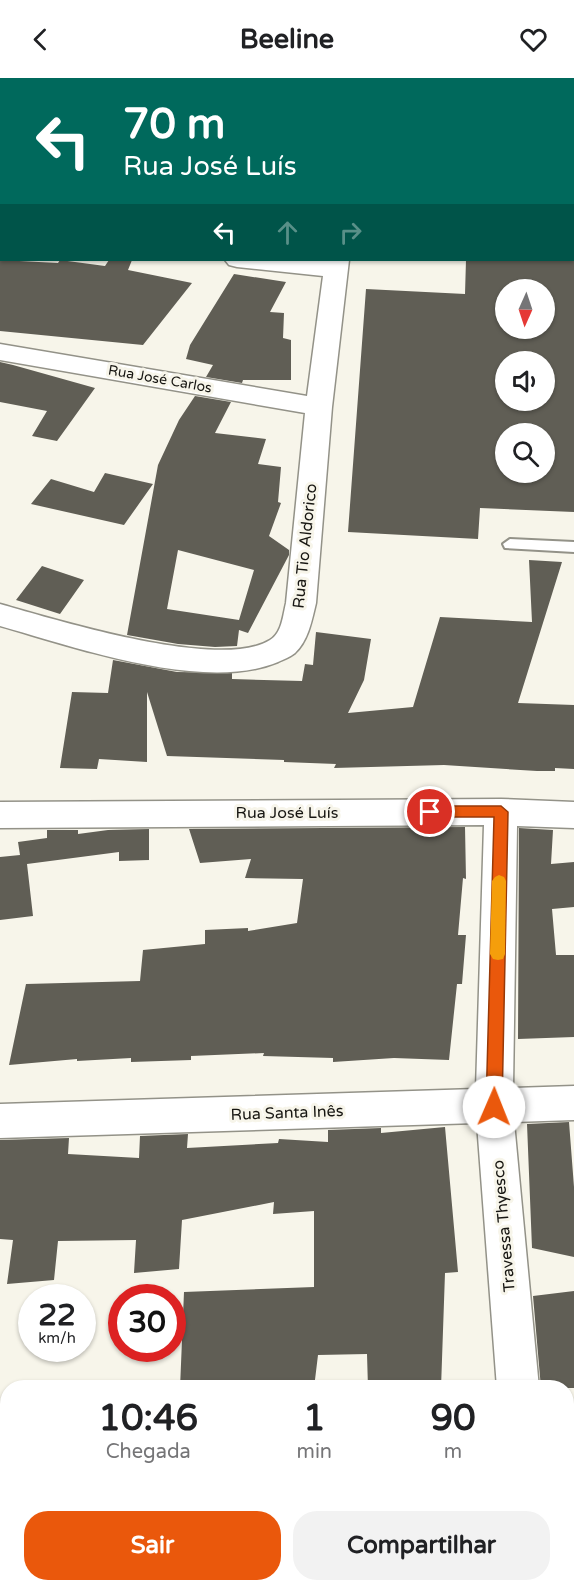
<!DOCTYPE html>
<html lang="pt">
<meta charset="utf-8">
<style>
body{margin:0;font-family:"Varela Round",sans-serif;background:#f2f2f2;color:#202124;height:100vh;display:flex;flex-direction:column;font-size:22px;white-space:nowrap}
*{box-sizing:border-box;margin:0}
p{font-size:20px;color:#757577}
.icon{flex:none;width:33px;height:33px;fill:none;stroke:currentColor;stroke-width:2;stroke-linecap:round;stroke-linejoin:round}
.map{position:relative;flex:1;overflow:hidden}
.details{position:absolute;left:0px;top:1302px;width:574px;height:212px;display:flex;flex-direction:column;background:#fff;border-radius:24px 24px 0 0;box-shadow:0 2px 4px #0004}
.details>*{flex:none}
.hud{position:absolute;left:0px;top:0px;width:574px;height:183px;box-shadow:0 2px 4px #0004;background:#00695c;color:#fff;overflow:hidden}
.needle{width:39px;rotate:183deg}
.fabs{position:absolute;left:495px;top:201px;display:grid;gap:12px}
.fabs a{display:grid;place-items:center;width:60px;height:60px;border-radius:50%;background:#fff;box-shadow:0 2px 4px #0004;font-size:30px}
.speed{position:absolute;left:18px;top:1206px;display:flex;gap:12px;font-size:30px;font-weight:700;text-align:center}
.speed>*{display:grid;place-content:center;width:78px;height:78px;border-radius:50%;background:#fff;box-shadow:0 2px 4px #0004;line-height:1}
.speed small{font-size:15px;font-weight:400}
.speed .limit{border:9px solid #d22;background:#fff;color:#111}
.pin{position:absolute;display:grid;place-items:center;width:51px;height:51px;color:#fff;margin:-26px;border:3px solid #fff;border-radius:50%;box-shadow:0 2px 6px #0007}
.me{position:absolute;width:66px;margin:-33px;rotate:1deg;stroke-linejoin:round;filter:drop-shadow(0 0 4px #0008)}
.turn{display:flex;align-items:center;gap:21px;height:126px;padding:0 24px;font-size:27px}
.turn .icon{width:78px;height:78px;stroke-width:2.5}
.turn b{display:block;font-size:42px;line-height:51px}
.lanes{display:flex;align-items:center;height:57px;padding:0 24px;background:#0003;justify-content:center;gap:30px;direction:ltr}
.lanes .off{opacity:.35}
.eta{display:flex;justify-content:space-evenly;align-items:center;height:102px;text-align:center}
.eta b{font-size:36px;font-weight:700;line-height:42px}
.button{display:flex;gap:12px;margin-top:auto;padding:12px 24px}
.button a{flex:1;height:69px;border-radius:24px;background:#ea580c;color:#fff;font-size:24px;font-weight:700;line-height:69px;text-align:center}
.button a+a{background:#f2f2f2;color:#202124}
header{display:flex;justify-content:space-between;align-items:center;height:78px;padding:0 24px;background:#fff;font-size:27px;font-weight:700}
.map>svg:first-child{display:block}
.building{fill:#605e55;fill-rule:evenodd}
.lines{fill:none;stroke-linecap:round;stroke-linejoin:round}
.service-casing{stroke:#939288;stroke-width:4}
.minor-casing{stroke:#939288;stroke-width:3}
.service{fill:#fff;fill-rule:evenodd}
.minor{fill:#fff;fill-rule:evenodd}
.route{fill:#ea580c;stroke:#983908;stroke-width:1.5}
.slow{fill:#f59e0b}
.labels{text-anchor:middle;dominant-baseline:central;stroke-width:6;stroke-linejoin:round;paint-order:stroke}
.far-street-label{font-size:14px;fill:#171612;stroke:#f7f5ea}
.street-label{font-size:16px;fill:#171612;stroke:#f7f5ea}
</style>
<header><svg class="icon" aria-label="back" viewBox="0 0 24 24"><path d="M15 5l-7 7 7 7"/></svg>Beeline<svg class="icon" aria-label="heart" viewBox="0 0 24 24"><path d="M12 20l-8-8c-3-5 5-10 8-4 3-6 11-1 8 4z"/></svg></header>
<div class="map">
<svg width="574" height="1513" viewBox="0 0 574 1513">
<rect width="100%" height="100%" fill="#f7f5ea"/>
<path class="building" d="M0 182 58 185 60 182 105 188 109 182H132L128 192 192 205 143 267 0 253Z
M466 182H574V434L480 430 478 461 348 454 366 211 465 216ZM506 212H544V250H506ZM506 284H544V322H506ZM506 356H544V394H506Z
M234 196 286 204 270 234 284 235 283 260 291 262V302H243L242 305 206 299 213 287 186 281 190 267Z
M0 284 13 287 95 310 57 363 32 358 47 333 0 324Z
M195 318 231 324 215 355 266 361 258 386 281 389 278 424 281 425 269 458 289 472V477L248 555 239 552 237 568 215 569 178 566 127 557 158 387 179 342ZM178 472 254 492 239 542 167 531Z
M105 395 153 406 124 447 31 426 51 401 94 414Z
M529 482 562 484 518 625 574 627V691L555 690V693H537L444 687 334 690 336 686 284 684V682L167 678 147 614V684L99 681 97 691 60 690 72 614 108 615 113 582 177 594 232 595V601L302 603 305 586 313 587 316 554 371 561 364 602 348 635 413 629 440 539 532 544Z
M42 488 84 502 60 536 16 522Z
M465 749 466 801 463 800 458 857H466L462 906H457L449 982 394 980 333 984V980L263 978 264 975 191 978V982L131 984V980L77 983V981L9 987 26 906 140 903 143 872 205 866V852L248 850V853L297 845 303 801 245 800 251 781 200 785 189 751Z
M519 750 553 752 551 786 574 784V829L552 831 556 877H574V959L518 961Z
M149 751V782L119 783V774L27 786 33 838 0 842V779L20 777 18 764 47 760V752H78V756L108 752Z
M569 1044 574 1109V1179L532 1170 527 1046Z
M445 1049 458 1194 445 1195 441 1310H368L367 1276 318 1277 314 1310H180L184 1214 314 1209V1133L273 1136 274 1124 182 1142 179 1191 134 1195 136 1162 58 1163 54 1202 7 1206 13 1162 0 1161V1062L69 1060 68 1076 139 1080 140 1058 188 1056 187 1070 278 1065 279 1061 328 1064V1052L381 1050V1055Z
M574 1213V1310H541L533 1218Z"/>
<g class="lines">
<g class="service-casing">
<path id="service" d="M510 461 574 464V474L505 470 503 466Z"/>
</g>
<g class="minor-casing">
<path id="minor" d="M343 0H365V2H343Z
M0 22H2V34H0Z
M0 148H2V162H0Z
M225 182H349L332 329 316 525C312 542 308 563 295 575 290 579 284 581 278 584 204 615 75 569 0 548V526C57 542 220 593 270 562 282 555 283 537 286 525L305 335 0 282V266L307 318 323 198 237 189 229 187Z
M501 721 574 724V750L517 748 513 1010 574 1008V1042L514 1044 539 1310H497L477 1045 0 1060V1026L476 1011 484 747 0 750V724Z
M574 1410V1454L567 1455V1411Z
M0 1448H8V1492H0Z
M514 1506H558L559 1513H515Z"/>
</g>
<use href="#service" class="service"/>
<use href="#minor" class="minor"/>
</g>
<path class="route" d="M430 728H501L508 734 502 1029 499 1034 494 1036 488 1034 486 1029 494 739H430L423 734Z"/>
<path class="slow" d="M499 797 504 799 506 803 505 876 503 881 498 882 493 881 490 876 492 803 495 799Z"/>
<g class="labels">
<g class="far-street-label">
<text transform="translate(160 301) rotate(10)">Rua José Carlos</text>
</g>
<g class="street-label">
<text transform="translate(305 468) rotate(-84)">Rua Tio Aldorico</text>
<text x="287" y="735">Rua José Luís</text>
<text transform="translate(287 1035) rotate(-2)">Rua Santa Inês</text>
<text transform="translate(504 1148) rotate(-95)">Travessa Thyesco</text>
</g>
</g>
</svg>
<div class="fabs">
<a><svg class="needle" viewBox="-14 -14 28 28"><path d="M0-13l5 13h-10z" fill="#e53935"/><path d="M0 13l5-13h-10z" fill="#757577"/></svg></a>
<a><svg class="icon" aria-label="sound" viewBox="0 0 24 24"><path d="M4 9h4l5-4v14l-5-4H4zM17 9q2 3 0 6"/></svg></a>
<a><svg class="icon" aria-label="search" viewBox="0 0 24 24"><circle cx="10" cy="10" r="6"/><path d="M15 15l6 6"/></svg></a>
</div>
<div class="speed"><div>22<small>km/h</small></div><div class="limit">30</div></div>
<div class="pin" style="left:430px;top:734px;background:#d93025"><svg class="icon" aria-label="arrive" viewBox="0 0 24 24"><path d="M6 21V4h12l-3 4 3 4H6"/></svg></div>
<svg class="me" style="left:494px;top:1029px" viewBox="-20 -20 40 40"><circle r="19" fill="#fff"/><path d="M0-13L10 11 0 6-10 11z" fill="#ea580c"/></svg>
<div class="hud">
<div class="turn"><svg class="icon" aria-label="left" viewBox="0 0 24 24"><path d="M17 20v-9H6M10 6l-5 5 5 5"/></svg><div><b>70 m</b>Rua José Luís</div></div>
<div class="lanes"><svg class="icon" aria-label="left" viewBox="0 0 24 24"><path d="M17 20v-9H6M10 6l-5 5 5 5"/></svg><svg class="icon off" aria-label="ahead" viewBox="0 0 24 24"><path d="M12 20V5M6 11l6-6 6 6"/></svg><svg class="icon off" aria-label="right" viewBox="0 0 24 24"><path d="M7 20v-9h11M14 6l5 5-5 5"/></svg></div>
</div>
<section class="details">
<div class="eta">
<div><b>10:46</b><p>Chegada</p></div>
<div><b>1</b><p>min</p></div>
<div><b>90</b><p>m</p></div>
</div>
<div class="button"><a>Sair</a><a>Compartilhar</a></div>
</section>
</div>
